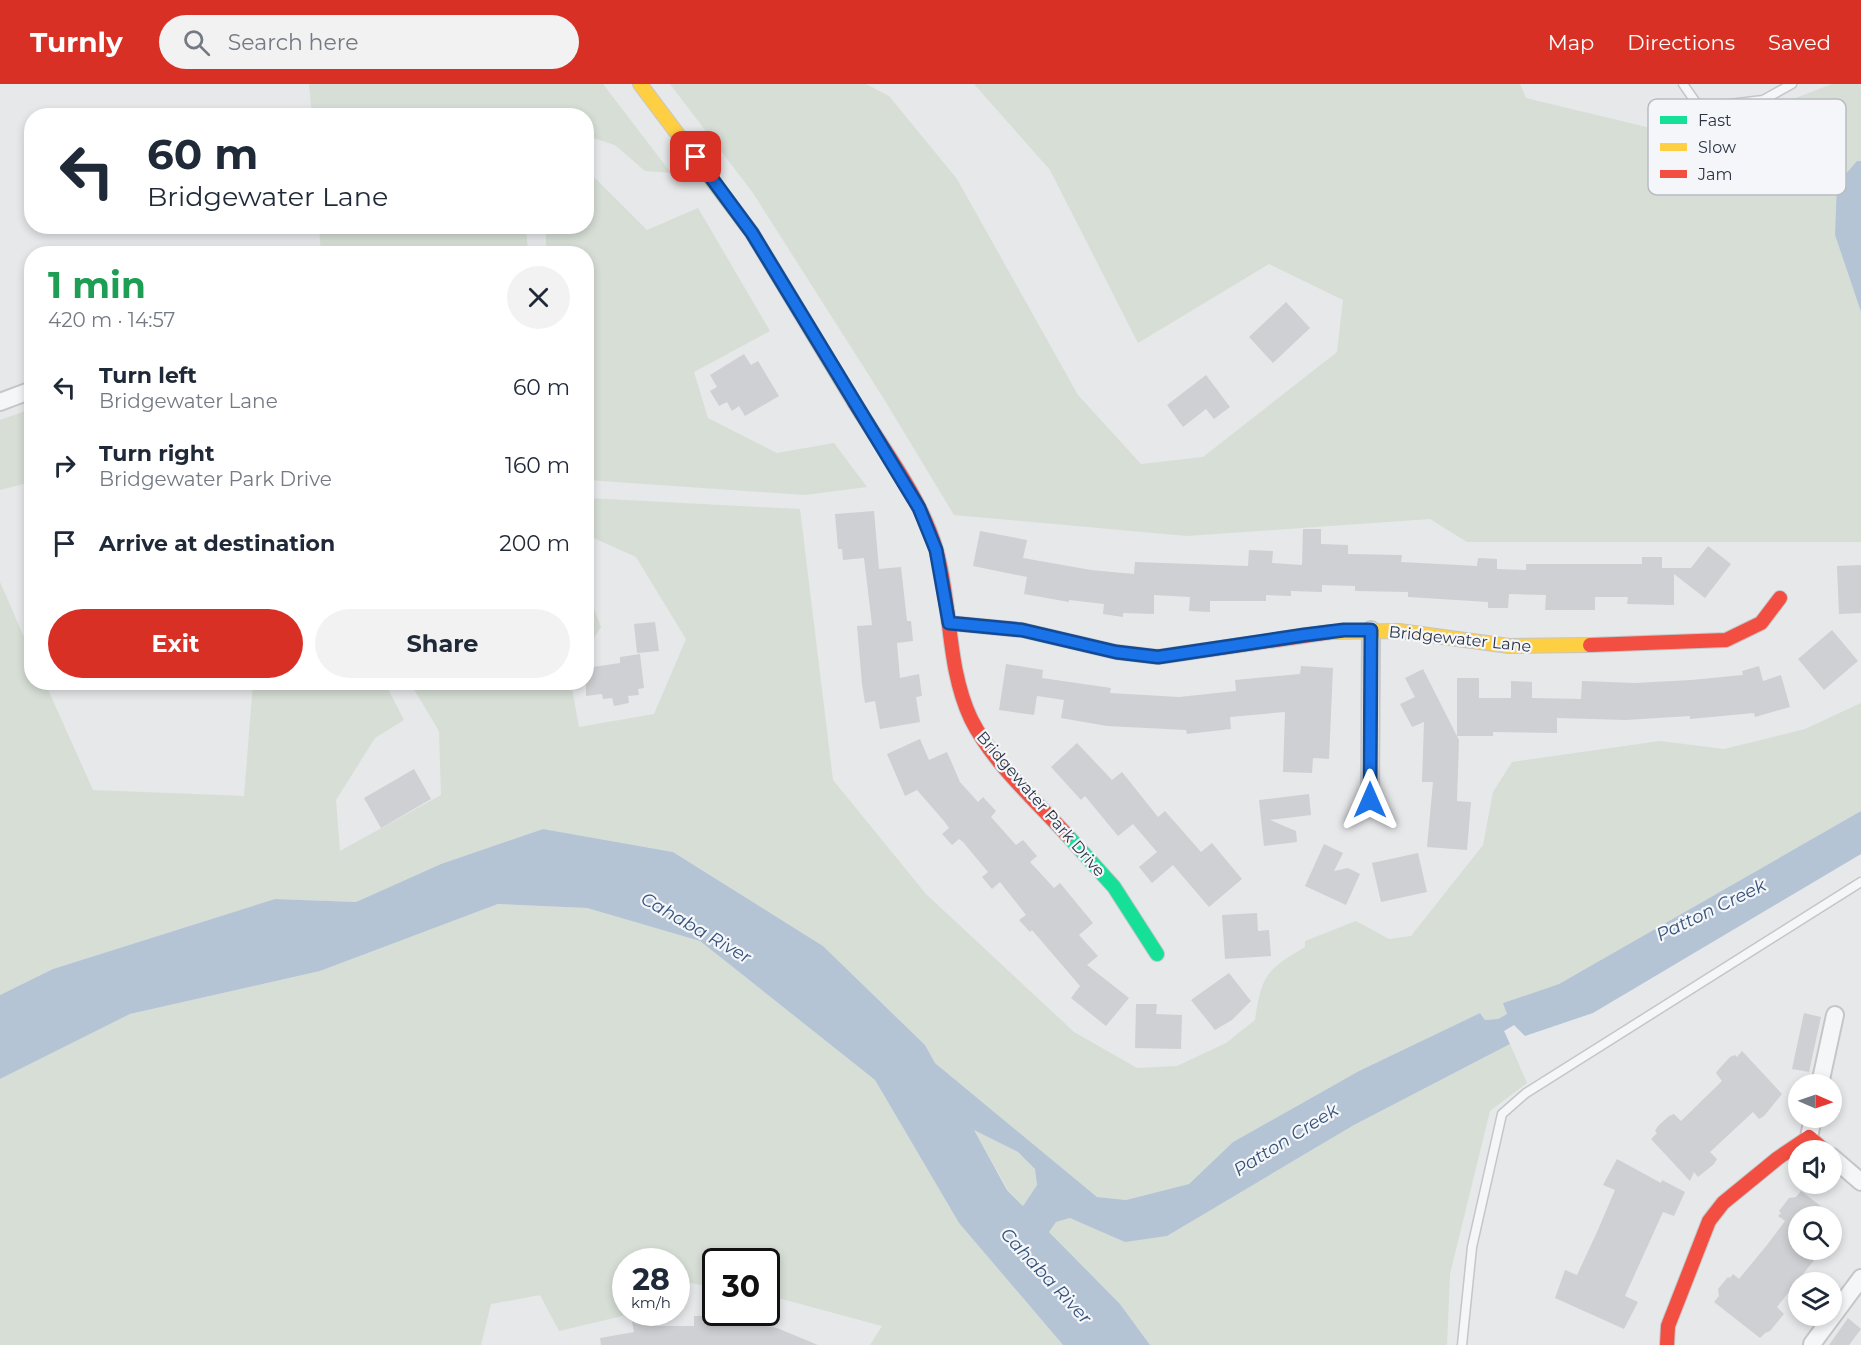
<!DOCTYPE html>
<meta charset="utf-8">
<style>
body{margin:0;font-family:Montserrat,sans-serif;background:#f2f2f3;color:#1f2937;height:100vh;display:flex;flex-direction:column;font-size:22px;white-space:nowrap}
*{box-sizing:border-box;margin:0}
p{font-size:20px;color:#747a83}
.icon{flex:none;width:33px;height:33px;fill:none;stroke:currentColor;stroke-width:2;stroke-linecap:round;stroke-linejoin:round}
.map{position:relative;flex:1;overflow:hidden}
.details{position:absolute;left:24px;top:162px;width:570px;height:444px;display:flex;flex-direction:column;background:#fff;border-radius:24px;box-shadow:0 3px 9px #0003}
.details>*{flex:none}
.banner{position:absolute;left:24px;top:24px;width:570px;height:126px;border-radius:24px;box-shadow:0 3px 9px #0003;background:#fff;color:#1f2937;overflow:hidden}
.needle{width:39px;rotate:92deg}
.buttons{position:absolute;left:1788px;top:990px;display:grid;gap:12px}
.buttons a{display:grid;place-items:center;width:54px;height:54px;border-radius:50%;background:#fff;box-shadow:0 3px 9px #0003;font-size:30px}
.speed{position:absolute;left:612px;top:1164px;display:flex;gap:12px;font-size:30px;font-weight:700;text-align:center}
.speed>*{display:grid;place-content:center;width:78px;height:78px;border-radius:50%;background:#fff;box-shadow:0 3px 9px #0003;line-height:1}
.speed small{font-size:15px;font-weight:400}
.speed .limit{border:3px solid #111;border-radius:9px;background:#fff;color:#111}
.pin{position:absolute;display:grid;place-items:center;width:51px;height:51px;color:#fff;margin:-26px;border-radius:12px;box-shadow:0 3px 9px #0006}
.me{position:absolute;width:66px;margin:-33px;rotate:0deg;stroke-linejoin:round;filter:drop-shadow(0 0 4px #0008)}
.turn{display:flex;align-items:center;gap:21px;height:126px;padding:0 24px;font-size:27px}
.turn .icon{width:78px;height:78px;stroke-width:2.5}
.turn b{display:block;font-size:42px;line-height:51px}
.round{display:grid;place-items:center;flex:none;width:63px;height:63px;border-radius:32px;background:#f2f2f3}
.summary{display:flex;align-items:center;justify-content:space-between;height:102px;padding:0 24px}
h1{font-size:36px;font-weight:700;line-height:45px;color:#1e9e55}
.button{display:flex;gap:12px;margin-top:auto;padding:12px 24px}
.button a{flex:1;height:69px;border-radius:36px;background:#d93025;color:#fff;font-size:24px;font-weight:700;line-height:69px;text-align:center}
.button a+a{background:#f2f2f3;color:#1f2937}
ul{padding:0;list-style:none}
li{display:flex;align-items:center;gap:18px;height:78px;padding:0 24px}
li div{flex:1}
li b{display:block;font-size:22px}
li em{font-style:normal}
header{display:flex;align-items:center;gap:36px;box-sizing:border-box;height:84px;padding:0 30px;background:#d93025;color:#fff}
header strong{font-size:28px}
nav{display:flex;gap:33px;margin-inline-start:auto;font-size:21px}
.search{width:420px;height:54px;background:#f2f2f3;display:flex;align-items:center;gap:15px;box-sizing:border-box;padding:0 21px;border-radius:33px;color:#747a83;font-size:22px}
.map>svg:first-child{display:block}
.green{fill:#d6ded6}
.water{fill:#b4c4d5;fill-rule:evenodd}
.building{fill:#ced0d3}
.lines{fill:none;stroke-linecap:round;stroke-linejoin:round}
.lane-casing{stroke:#c4c6c8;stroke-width:11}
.street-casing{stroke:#c4c6c8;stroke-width:20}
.fast-casing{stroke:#c4c6c8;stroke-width:16}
.slow-casing{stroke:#c4c6c8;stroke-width:16}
.jam-casing{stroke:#c4c6c8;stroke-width:16}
.lane{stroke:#f5f6f7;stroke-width:8}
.street{stroke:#f5f6f7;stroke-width:16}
.fast{stroke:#16e098;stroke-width:14}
.slow{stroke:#ffcf43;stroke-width:14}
.jam{stroke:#f24e42;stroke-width:14}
.route-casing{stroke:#114b97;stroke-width:15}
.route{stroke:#1a73e8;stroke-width:10}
.labels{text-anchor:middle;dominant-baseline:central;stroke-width:4.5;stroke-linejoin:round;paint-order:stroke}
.street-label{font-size:16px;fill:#2b3445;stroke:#f4f6f9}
.water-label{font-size:18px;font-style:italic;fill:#34527a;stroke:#f4f6f9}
.key{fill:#f4f6f9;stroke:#b8bcc3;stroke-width:1.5}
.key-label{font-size:16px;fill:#2b3445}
</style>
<header>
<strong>Turnly</strong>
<div class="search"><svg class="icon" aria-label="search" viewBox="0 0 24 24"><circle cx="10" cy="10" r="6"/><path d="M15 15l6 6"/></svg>Search here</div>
<nav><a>Map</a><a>Directions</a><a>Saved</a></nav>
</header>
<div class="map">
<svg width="1861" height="1261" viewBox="0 0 1861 1261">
<rect width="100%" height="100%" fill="#e6e8ea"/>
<path class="green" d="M309 0H603L671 89 645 87 615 61 587 52 586 32 312 31Z
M670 0H866L889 12 957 95 1078 311 1141 380 1203 373 1337 268 1343 216 1269 180 1138 259 1050 86 974 0H1520L1526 14 1692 54 1832 0H1861V77H1857L1835 151 1861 228V458H1467L1430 435 1187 452 954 431 884 315 753 109Z
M587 92H593L647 146 698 124 770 247 694 288 708 334 777 369 834 359 867 403 805 411 587 396 586 170 546 169V143L586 142Z
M319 143H526L528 169H321Z
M31 325V398L0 406V336Z
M587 414 800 425 833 696 926 810 1074 948 1137 984 1177 982 1226 959 1255 936C1262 891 1266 886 1305 863V857L1356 837 1389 855 1411 852 1483 761 1493 708 1512 678 1660 657 1724 665 1805 645 1861 619V727L1559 900 1504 919 1507 930 1498 935 1485 936 1480 929 1359 987 1233 1058 1189 1100 1126 1116 1097 1113 935 979 925 961 823 862 673 768 543 745 441 780 356 818 275 815 53 885 0 911V498L31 569 32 598 45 599 93 706 244 712 253 599H385L404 636 375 654 336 716 340 767 441 711 439 647 410 599H571L579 643 654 630 686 555 636 473 587 451Z
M587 507 601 543 587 564H586Z
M498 820 587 824 700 857 875 996 959 1139 1063 1261H870L882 1242 767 1211 766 1178H716L715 1203 684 1198 677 1206 676 1178H626V1228L635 1229 559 1247 540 1211 491 1220 481 1261H0V995L130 930 320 887Z
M1510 960 1527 999 1490 1027 1450 1190 1447 1261H1150L1120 1220 1049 1148 1056 1138 1070 1134 1089 1141 1167 1152 1354 1041Z
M973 1045 1018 1068 1036 1085 1037 1101 1023 1122 1008 1106Z"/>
<path class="water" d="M1857 77H1861V228L1835 151 1837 100Z
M1861 727V770L1593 929 1525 952 1514 941 1504 947 1510 960 1354 1041 1167 1152 1125 1158 1070 1134 1056 1138 1049 1148 1120 1220 1150 1261H1063L959 1139 875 996 700 857 587 824 498 820 320 887 130 930 0 995V911L53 885 275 815 356 818 441 780 543 745 673 768 823 862 925 961 935 979 1097 1113 1126 1116 1189 1100 1233 1058 1359 987 1480 929 1485 936 1498 935 1507 930 1503 919 1559 900ZM974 1046 1018 1068 1035 1085 1037 1101 1023 1122 1007 1106Z"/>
<path class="building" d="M1286 218 1310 244 1273 279 1249 253Z
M744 270 751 281 758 277 779 312 745 332 739 322 732 327 727 318 719 322 710 307 717 303 710 291Z
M1206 291 1230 323 1214 335 1206 325 1183 343 1167 321Z
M874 427 879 485 901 483 907 537H911L913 557 897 559 900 594 919 590 922 612 916 613 920 638 880 645 875 617 865 619 862 600 857 542 872 541 864 474 843 476 842 465H838L835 430Z
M1303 445H1321V460L1348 461V470L1402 471 1401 478 1477 482 1478 474 1497 475V485L1526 486V480H1642V473H1662V484H1691L1708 462 1731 480 1705 514 1674 490V521L1627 520 1628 513H1595V526H1545L1546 511 1509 510 1508 524H1488V518L1408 513V508L1355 507V502L1322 501V508L1291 507V512L1266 511V517H1210V528L1189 527 1190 513 1154 511V530L1123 529V533L1103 530 1104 520 1069 516V518L1024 510 1027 493 973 482 980 447 1027 456 1023 474 1091 486 1134 490 1135 478 1248 482 1249 466 1273 467 1272 479 1302 481Z
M1861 481V529L1839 530 1837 482Z
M655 538 659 567 637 569 634 540Z
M1832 546 1858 577 1824 606 1798 575Z
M640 570 644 604 638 605 639 611 628 612 629 619 614 622 612 614 603 615 602 610 586 612V584L620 579V573Z
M1006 580 1043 586 1042 594 1111 604 1110 609 1179 613 1236 607 1235 596 1300 590 1301 582 1333 584 1329 675 1313 674 1312 689 1283 688 1285 628 1230 633 1231 645 1187 650 1186 646 1107 642 1061 634 1064 616 1037 612 1034 631 999 626Z
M1759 582 1763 597 1781 591 1790 623 1755 633 1754 629 1690 635V632L1625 636 1557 634V649L1493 648V652H1457V594H1479V614H1511V597L1532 598V614L1581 615 1582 597 1635 599 1691 596 1743 591 1742 587Z
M1423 585 1459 656 1457 717 1471 718 1467 766 1427 763 1433 698H1422L1424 638 1412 643 1400 620 1415 613 1405 594Z
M920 655 929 676 947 668 960 698 978 718 983 713 996 727 991 733 1016 761 1023 756 1037 772 1030 778 1054 804 1060 799 1093 839 1079 851 1098 872 1087 881 1129 914 1106 942 1071 914 1080 902 1032 846 1030 848 1019 836 1026 831 1000 798 992 805 982 793 988 788 963 758 959 755 952 761 942 750 949 744 944 737 917 706 905 712 887 670Z
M1077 659 1112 696 1122 688 1158 733 1165 727 1201 768 1212 759 1242 795 1209 823 1173 781 1152 799 1139 783 1157 768 1133 740 1118 752 1085 712 1081 716 1051 683Z
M414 685 431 715 381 744 364 714Z
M1309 710 1311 731 1270 736 1296 747 1297 758 1264 762 1259 716Z
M1324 760 1343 769 1334 787 1348 784 1360 790 1346 821 1305 802Z
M1418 769 1427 808 1381 818 1372 779Z
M1257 829 1258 847 1269 846 1271 872 1225 875 1222 831Z
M1229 889 1251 917 1232 936 1215 946 1191 916Z
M1136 920H1157L1156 930 1182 931 1181 965 1135 964Z
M1804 929 1821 933 1809 988 1792 985Z
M1742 967 1782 1010 1764 1032 1759 1035 1753 1028 1710 1068 1717 1075 1714 1080 1698 1093 1694 1088 1690 1097 1651 1055 1657 1049 1655 1047 1658 1042 1669 1032 1674 1030 1681 1037 1722 997 1716 989 1719 985 1730 973 1735 971 1737 973Z
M1617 1075 1661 1099 1662 1096 1685 1108 1674 1132 1663 1128 1625 1212 1638 1218 1624 1245 1555 1214 1565 1186 1577 1191 1597 1148 1615 1106 1603 1101Z
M1801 1107 1834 1132H1798V1166H1822L1777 1223 1784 1230 1770 1247 1765 1249 1760 1254 1714 1218 1719 1212 1718 1205 1728 1193 1730 1194 1733 1190 1739 1195 1767 1161 1785 1137 1778 1132 1781 1129 1779 1127 1789 1114 1796 1113Z
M694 1232H708L777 1244 818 1261H601L600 1254 634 1248 632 1238 649 1234 650 1242H694Z
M1848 1234 1861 1245 1849 1261H1829Z"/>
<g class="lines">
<g class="lane-casing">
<path id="lane" d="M1683 0 1697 20 1713 22 1763 16 1792 0
M1462 1261 1472 1163 1502 1030 1526 1009 1861 798"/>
</g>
<g class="street-casing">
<path id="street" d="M0 318 32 306
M1370 715 1371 546
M1820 1000 1835 931
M1809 1053 1813 1034
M1832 1073 1861 1098
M1812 1260 1861 1194"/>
</g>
<g class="fast-casing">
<path id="fast" d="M1067 751 1114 803 1157 870"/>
</g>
<g class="slow-casing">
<path id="slow" d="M640 0 752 149 854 318
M1331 548 1399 547 1509 562 1590 561"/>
</g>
<g class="jam-casing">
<path id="jam" d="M854 318C883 365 920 412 936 465 952 520 946 582 971 635 993 679 1034 715 1067 751
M949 539 1022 546 1116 568 1158 573 1331 548
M1590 561 1726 556 1761 539 1780 514
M1667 1261 1668 1242 1709 1137 1723 1119 1778 1074 1809 1053 1824 1066"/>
</g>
<use href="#lane" class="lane"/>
<use href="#street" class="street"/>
<use href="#fast" class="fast"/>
<use href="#slow" class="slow"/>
<use href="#jam" class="jam"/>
</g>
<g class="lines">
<g class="route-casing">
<path id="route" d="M696 73 752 149 919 424 936 466 949 539 1022 546 1116 568 1158 573 1304 551 1344 546H1371L1370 716"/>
</g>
<use href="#route" class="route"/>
</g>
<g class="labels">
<g class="street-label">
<text transform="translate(1460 555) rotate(6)">Bridgewater Lane</text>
<text transform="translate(1041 720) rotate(49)">Bridgewater Park Drive</text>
</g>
<g class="water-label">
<text transform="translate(1711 826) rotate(-26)">Patton Creek</text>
<text transform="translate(696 844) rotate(30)">Cahaba River</text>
<text transform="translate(1286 1056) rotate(-32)">Patton Creek</text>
<text transform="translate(1046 1192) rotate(47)">Cahaba River</text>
</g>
</g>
<rect x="1648" y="15" width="198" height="96" rx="9" class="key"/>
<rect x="1660" y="32" width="27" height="8" fill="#16e098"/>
<rect x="1660" y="59" width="27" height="8" fill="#ffcf43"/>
<rect x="1660" y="86" width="27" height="8" fill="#f24e42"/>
<g class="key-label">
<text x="1698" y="42">Fast</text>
<text x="1698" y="69">Slow</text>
<text x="1698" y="96">Jam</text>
</g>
</svg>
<div class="buttons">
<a><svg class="needle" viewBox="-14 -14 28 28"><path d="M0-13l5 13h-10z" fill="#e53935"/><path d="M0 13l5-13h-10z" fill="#747a83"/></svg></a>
<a><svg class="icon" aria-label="sound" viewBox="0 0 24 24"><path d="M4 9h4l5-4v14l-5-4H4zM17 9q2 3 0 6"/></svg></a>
<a><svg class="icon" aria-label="search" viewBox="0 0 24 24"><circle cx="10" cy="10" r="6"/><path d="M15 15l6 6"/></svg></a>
<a><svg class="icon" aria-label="layers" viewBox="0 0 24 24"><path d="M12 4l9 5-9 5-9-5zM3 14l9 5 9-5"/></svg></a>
</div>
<div class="speed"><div>28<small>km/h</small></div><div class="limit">30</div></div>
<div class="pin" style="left:696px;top:73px;background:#d93025"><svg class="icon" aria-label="arrive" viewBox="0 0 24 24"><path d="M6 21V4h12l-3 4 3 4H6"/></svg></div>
<svg class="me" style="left:1370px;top:716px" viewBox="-20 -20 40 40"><path d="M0-17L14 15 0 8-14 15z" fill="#1a73e8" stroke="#fff" stroke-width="4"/></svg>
<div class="banner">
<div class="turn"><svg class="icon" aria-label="left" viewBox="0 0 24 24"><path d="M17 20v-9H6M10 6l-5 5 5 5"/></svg><div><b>60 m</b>Bridgewater Lane</div></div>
</div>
<section class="details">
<div class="summary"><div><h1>1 min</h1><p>420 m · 14:57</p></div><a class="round"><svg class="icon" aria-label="close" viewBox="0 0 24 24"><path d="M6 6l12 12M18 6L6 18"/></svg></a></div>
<ul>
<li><svg class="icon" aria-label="left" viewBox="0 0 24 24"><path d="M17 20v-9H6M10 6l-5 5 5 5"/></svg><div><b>Turn left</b><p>Bridgewater Lane</p></div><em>60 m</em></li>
<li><svg class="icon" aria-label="right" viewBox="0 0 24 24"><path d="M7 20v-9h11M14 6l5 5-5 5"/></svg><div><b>Turn right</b><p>Bridgewater Park Drive</p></div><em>160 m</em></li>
<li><svg class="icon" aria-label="arrive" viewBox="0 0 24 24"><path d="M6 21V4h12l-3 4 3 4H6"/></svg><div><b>Arrive at destination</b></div><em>200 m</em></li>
</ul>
<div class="button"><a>Exit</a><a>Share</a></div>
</section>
</div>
